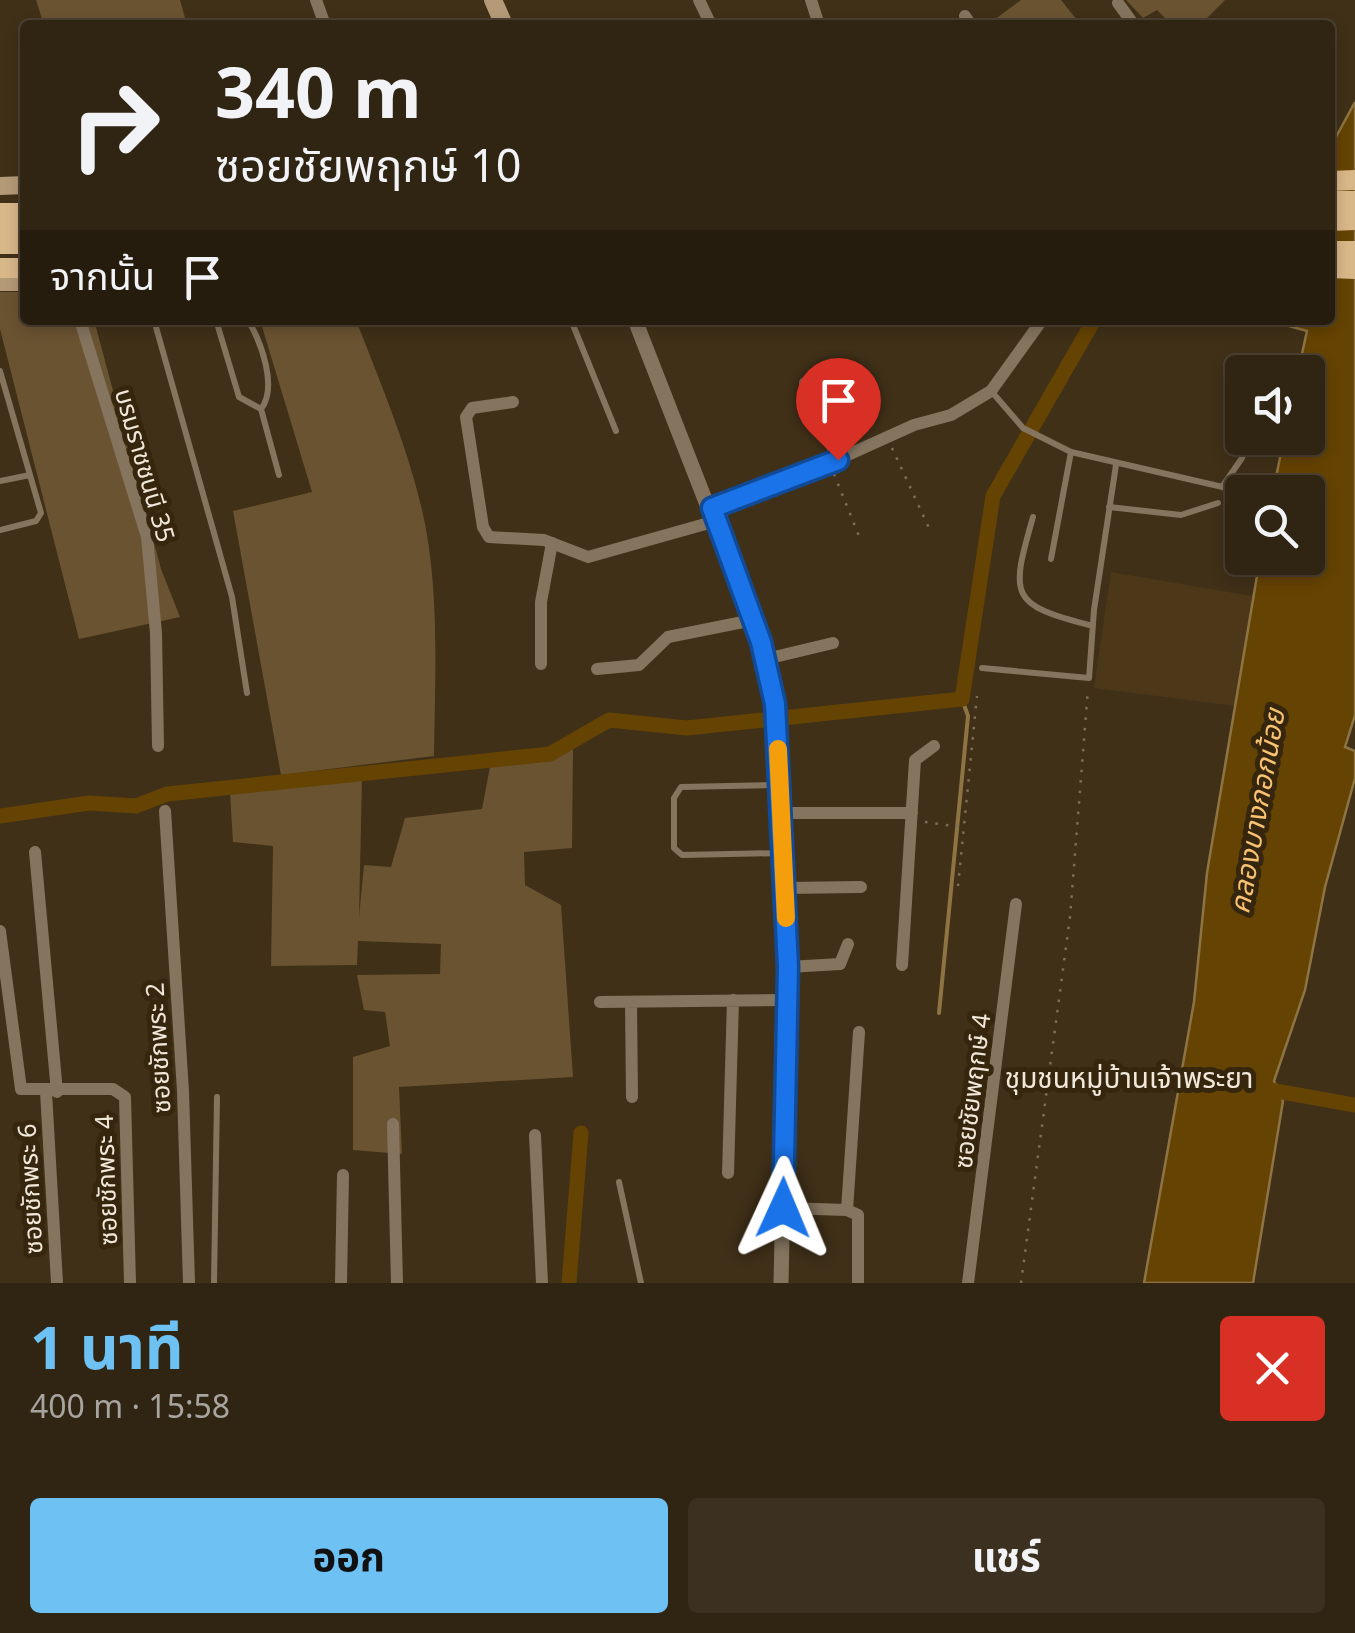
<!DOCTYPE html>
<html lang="th">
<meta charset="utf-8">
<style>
body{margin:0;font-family:"Noto Sans","Noto Sans Thai",sans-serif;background:#3c3020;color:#f1f3f6;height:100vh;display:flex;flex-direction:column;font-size:38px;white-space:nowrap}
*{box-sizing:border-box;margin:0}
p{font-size:32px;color:#a8a49f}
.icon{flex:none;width:55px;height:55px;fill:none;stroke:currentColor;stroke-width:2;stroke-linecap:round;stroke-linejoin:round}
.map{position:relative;height:1283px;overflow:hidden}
.details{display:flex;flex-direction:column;background:#302412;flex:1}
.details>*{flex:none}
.banner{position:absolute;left:20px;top:20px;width:1315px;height:305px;border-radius:10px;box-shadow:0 5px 15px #0003,0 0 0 2px #4b4132;background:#302412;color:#f1f3f6;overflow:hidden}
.fabs{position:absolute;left:1225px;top:355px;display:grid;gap:20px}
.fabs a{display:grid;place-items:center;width:100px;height:100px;border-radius:10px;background:#302412;box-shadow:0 5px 15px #0003,0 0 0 2px #4b4132;font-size:50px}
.pin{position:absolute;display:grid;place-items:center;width:85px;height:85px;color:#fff;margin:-102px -42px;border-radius:50% 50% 50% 0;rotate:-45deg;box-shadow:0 0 10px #0007}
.pin .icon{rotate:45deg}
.me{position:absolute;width:110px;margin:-55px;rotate:1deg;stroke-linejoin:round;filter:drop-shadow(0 0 8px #0008)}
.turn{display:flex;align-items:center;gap:35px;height:210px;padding:0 30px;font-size:45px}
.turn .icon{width:130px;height:130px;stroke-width:2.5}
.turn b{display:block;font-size:70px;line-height:85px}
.then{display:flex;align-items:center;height:95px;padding:0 30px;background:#0003;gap:20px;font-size:38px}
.round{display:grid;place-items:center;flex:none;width:105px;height:105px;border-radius:10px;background:#3c3020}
.headline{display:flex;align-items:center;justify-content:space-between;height:170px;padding:0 30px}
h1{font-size:60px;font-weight:700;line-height:75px;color:#6ec2f3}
.button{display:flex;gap:20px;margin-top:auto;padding:20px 30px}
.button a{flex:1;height:115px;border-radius:10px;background:#6ec2f3;color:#111;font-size:40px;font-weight:700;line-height:115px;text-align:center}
.button a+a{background:#3c3020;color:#f1f3f6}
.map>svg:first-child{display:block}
.built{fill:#4c3819}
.green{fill:#6a5331}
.water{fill:#654302;stroke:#8f7443;stroke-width:2.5}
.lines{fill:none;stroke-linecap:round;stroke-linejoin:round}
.stream{stroke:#8f7443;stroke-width:4}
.canal{stroke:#654302;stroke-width:15}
.path{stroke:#7d6f5a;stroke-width:2.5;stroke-dasharray:2.5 8;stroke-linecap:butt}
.service{stroke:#85755f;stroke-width:6}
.minor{stroke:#85755f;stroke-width:12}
.tertiary{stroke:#85755f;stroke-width:15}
.secondary{stroke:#b49a76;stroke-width:18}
.primary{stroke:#d8b788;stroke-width:20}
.route-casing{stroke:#114b97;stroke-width:25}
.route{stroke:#1a73e8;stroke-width:18}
.slow{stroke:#f59e0b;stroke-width:18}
.labels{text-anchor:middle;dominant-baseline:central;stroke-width:10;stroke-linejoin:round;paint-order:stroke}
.street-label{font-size:25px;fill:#f2e8da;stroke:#36260e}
.water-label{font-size:28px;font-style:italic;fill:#f8c272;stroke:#36260e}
.neighbourhood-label{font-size:28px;fill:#f2e8da;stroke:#36260e}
</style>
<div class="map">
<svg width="1355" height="1283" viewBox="0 0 1355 1283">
<rect width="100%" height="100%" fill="#403018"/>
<path class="built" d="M1111 572 1252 596 1236 706 1094 688Z"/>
<path class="green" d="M36 0H180L187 25H44Z
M1021 0H1061L1081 25H987Z
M1126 0H1225L1200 25H1172L1157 10 1143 18Z
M0 292H25V320H94L161 569 180 617 79 639 0 329Z
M260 320H356C380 382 407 445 422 510 440 586 435 678 434 756L281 775 233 511 312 492Z
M573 748 572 848 524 852 525 885 561 905 573 1077 399 1087 402 1154 353 1150V1057L390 1046 385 1012 364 1010 357 975 440 974 441 944 358 941 357 965 271 966 273 846 233 842 230 792 362 777 359 917 364 865 391 867 405 818 482 809 490 767 549 761Z"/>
<path class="water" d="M1355 102V715L1345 747 1355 751V778L1325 887 1305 990 1274 1081 1283 1101 1253 1283H1144L1194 1002 1207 873 1260 558H1308V492H1273L1284 438H1308V372H1298L1307 331 1267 320H1330V148Z"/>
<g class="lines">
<path class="stream" d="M939 1013 968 716 962 699"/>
<path class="canal" d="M0 816 89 803 136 806 167 794 550 754 609 720 687 728 962 699 993 496 1094 320
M1260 1088 1355 1105
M569 1283 581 1133"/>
<path class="path" d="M892 448 929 528
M834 474 861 541
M925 822 961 827
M958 886 977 696
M1021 1283 1070 917 1088 689"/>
<path class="service" d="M154 320 232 597 247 693
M216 320 239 397 261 409
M248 320C261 342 278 387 261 409L279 475
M571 320 616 431
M0 371 41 513 36 521 0 530
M992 392 1023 428 1071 452 1240 491
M0 481 30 475
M1222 487 1242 458 1250 438
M1109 507 1181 515 1218 503
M1033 517C1010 597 1009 605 1093 626
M1051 559 1071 452
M982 668 1089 678 1094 610 1116 465
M779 785 681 787 674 798V848L682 855 782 853
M619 1182 641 1283
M214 1283 217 1097"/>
<path class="minor" d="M316 0 325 25
M699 0 711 25
M811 0 819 25
M1118 3 1134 25
M965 16 971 25
M80 320 147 537 156 633 158 746
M805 383 838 460
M513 402 472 408 466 417 483 527 489 537 544 540 588 557 716 521
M712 507 790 481 914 425 951 415 991 391 1042 320
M766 659 833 643
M541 664V602L552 543
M597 669 639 665 668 637 753 620
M165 811 183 1091 189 1283
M782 813H912
M35 852 57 1092
M784 888 861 887
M0 931 21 1089H113L125 1097 130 1283
M902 965 915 760 934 746
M788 967 840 964 848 944
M600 1002 788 1000
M631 1002 632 1097
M46 1092 57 1283
M393 1124 397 1283
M535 1135 542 1283
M728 1173 733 1000
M783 1208 847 1210 858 1215V1283
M847 1210 859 1032
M341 1283 343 1175
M968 1283 1016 904"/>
<path class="tertiary" d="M635 320 761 643 775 704 788 967 781 1283"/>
<path class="secondary" d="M493 0 504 25
M0 186 25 185
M0 282H25"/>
<path class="primary" d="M1330 181 1355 180
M1330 201H1355
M0 213H25
M1330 221 1355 220
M0 227H25
M0 244H25
M1330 251H1355
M0 268H25
M1330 268 1355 269"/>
</g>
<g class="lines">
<g class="route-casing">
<path id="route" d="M783 1208 788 967 775 704 761 642 712 508 838 460"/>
</g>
<use href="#route" class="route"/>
<path class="slow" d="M778 749 786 918"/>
</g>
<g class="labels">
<g class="street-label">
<text transform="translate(146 465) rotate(74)">บรมราชชนนี 35</text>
<text transform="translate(157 1048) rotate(-93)">ซอยชักพระ 2</text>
<text transform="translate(971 1091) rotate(-83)">ซอยชัยพฤกษ์ 4</text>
<text transform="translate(105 1180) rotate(-92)">ซอยชักพระ 4</text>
<text transform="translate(29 1189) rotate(-93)">ซอยชักพระ 6</text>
</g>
<g class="water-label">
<text transform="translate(1256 811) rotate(-80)">คลองบางกอกน้อย</text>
</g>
<g class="neighbourhood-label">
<text x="1129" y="1077">ชุมชนหมู่บ้านเจ้าพระยา</text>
</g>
</g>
</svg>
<div class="fabs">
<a><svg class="icon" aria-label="sound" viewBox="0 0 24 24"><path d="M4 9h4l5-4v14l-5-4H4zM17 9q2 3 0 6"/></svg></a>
<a><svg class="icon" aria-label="search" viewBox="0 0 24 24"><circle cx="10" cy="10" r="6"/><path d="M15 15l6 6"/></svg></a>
</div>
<div class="pin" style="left:838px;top:460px;background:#d93025"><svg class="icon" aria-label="arrive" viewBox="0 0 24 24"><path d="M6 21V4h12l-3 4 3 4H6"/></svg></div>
<svg class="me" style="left:783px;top:1208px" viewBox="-20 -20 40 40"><path d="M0-17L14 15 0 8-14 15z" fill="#1a73e8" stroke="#fff" stroke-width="4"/></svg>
<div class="banner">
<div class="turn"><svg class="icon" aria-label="right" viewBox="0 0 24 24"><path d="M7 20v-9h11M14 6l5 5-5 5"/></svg><div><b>340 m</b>ซอยชัยพฤกษ์ 10</div></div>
<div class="then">จากนั้น<svg class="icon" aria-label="arrive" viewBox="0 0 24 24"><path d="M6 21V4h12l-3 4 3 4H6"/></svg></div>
</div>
</div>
<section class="details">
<div class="headline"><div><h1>1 นาที</h1><p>400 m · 15:58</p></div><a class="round" style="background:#d93025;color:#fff"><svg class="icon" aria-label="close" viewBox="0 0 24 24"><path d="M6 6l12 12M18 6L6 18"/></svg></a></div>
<div class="button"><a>ออก</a><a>แชร์</a></div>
</section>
